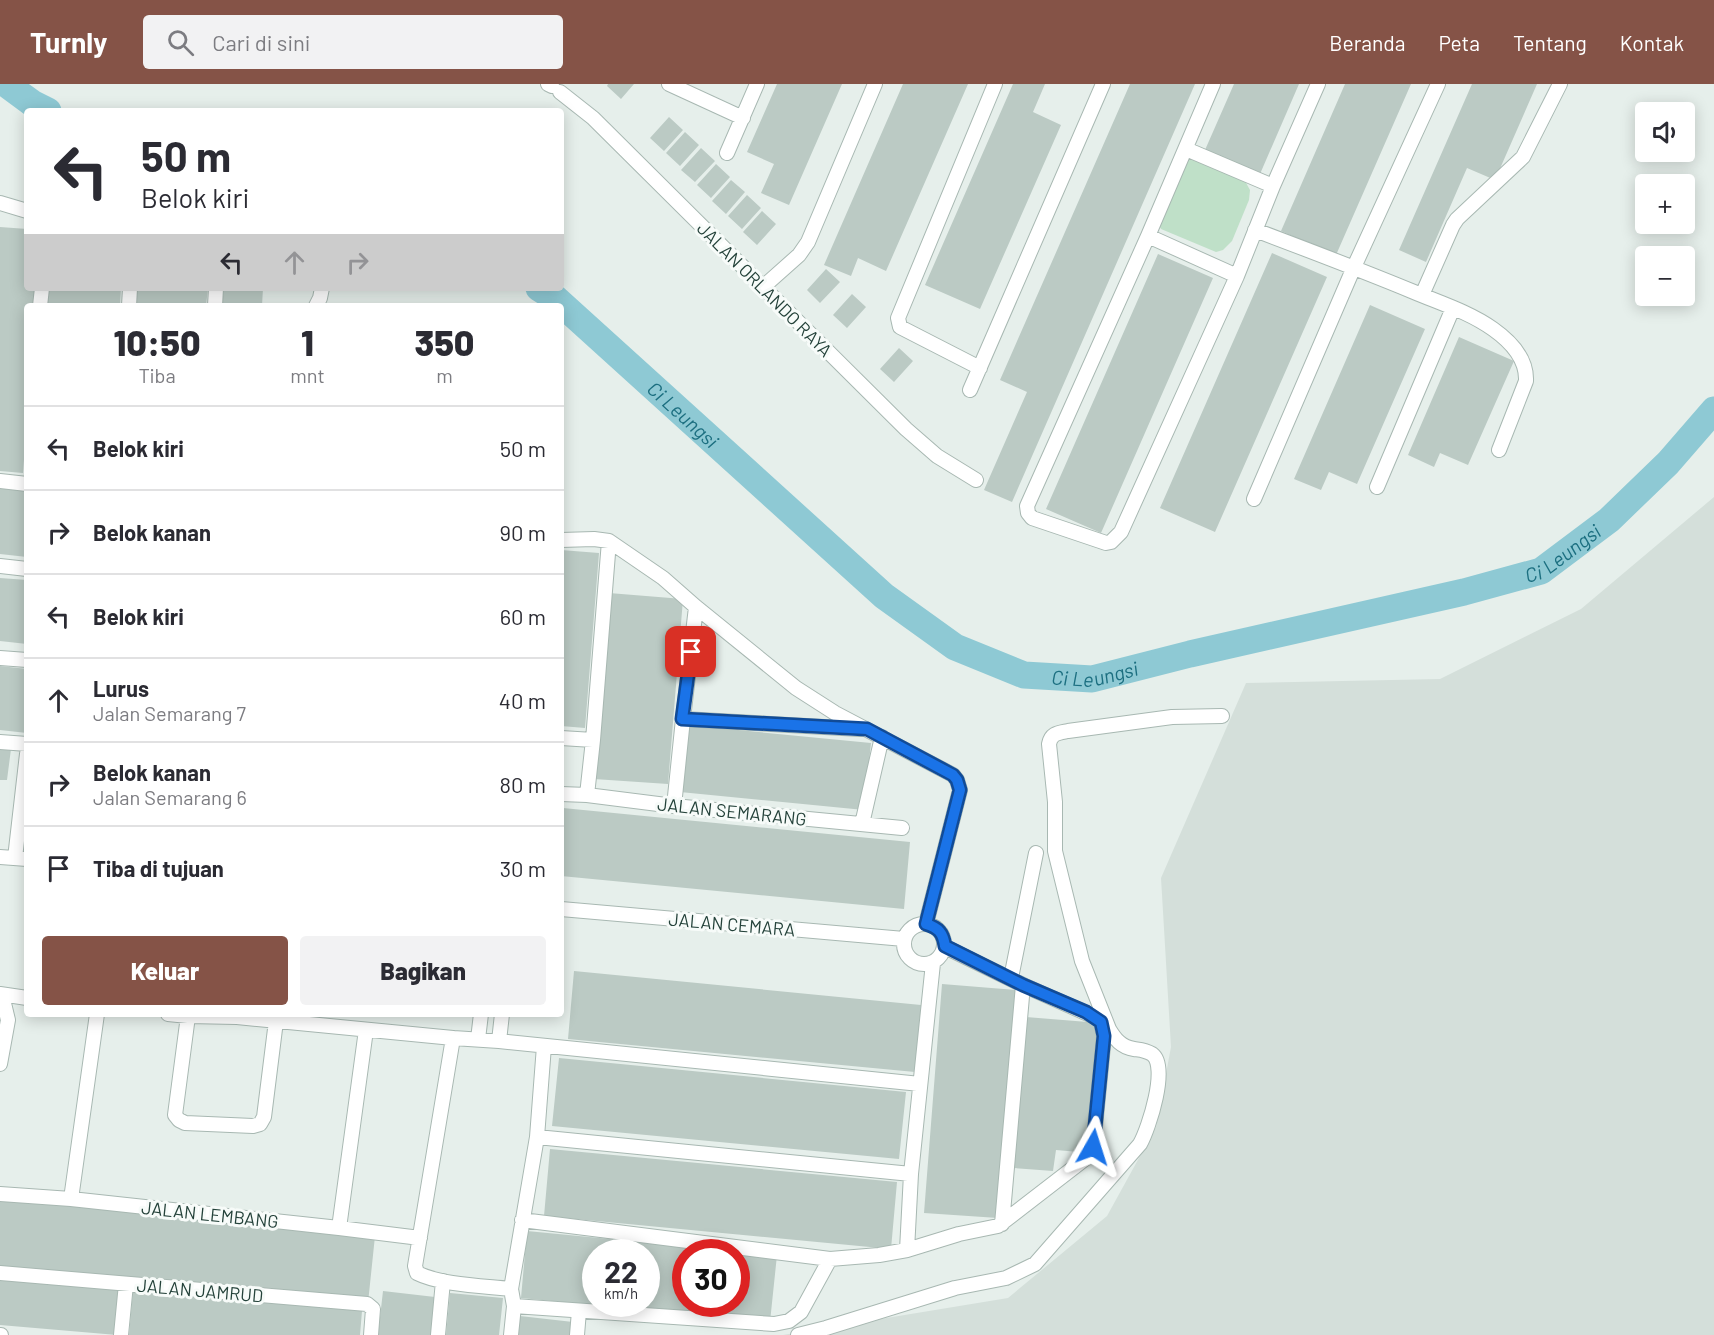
<!DOCTYPE html>
<html lang="id">
<meta charset="utf-8">
<style>
body{margin:0;font-family:Barlow,sans-serif;background:#f2f2f3;color:#2b2b33;height:100vh;display:flex;flex-direction:column;font-size:22px;white-space:nowrap}
*{box-sizing:border-box;margin:0}
p{font-size:20px;color:#7c7c81}
.icon{flex:none;width:33px;height:33px;fill:none;stroke:currentColor;stroke-width:2;stroke-linecap:round;stroke-linejoin:round}
.map{position:relative;flex:1;overflow:hidden}
.drawer{position:absolute;left:24px;top:219px;width:540px;height:714px;display:flex;flex-direction:column;background:#fff;border-radius:6px;box-shadow:0 3px 15px #0003}
.drawer>*{flex:none}
.guide{position:absolute;left:24px;top:24px;width:540px;height:183px;border-radius:6px;box-shadow:0 3px 15px #0003;background:#fff;color:#2b2b33;overflow:hidden}
.controls{position:absolute;left:1635px;top:18px;display:grid;gap:12px}
.controls a{display:grid;place-items:center;width:60px;height:60px;border-radius:6px;background:#fff;box-shadow:0 3px 15px #0003;font-size:30px}
.speed{position:absolute;left:582px;top:1155px;display:flex;gap:12px;font-size:30px;font-weight:700;text-align:center}
.speed>*{display:grid;place-content:center;width:78px;height:78px;border-radius:50%;background:#fff;box-shadow:0 3px 15px #0003;line-height:1}
.speed small{font-size:15px;font-weight:400}
.speed .limit{border:9px solid #d22;background:#fff;color:#111}
.pin{position:absolute;display:grid;place-items:center;width:51px;height:51px;color:#fff;margin:-26px;border-radius:12px;box-shadow:0 3px 9px #0006}
.me{position:absolute;width:66px;margin:-33px;rotate:6deg;stroke-linejoin:round;filter:drop-shadow(0 0 4px #0008)}
.turn{display:flex;align-items:center;gap:21px;height:126px;padding:0 18px;font-size:27px}
.turn .icon{width:78px;height:78px;stroke-width:2.5}
.turn b{display:block;font-size:42px;line-height:51px}
.lanes{display:flex;align-items:center;height:57px;padding:0 18px;background:#0003;justify-content:center;gap:30px;direction:ltr}
.lanes .off{opacity:.35}
.eta{display:flex;justify-content:space-evenly;align-items:center;height:102px;text-align:center}
.eta b{font-size:36px;font-weight:800;line-height:42px}
.action{display:flex;gap:12px;margin-top:auto;padding:12px 18px}
.action a{flex:1;height:69px;border-radius:6px;background:#855347;color:#fff;font-size:24px;font-weight:800;line-height:69px;text-align:center}
.action a+a{background:#f2f2f3;color:#2b2b33}
ul{padding:0;list-style:none}
li{display:flex;align-items:center;gap:18px;height:84px;padding:0 18px;border-top:2px solid #e1e1e2}
li div{flex:1}
li b{display:block;font-size:22px}
li em{font-style:normal}
header{display:flex;align-items:center;gap:36px;box-sizing:border-box;height:84px;padding:0 30px;background:#855347;color:#fff}
header strong{font-size:28px}
nav{display:flex;gap:33px;margin-inline-start:auto;font-size:21px}
.search{width:420px;height:54px;background:#f2f2f3;display:flex;align-items:center;gap:15px;box-sizing:border-box;padding:0 21px;border-radius:6px;color:#7c7c81;font-size:22px}
.map>svg:first-child{display:block}
.built{fill:#d4dfda}
.green{fill:#bfe0c8}
.lines{fill:none;stroke-linecap:round;stroke-linejoin:round}
.river{stroke:#8ec9d4;stroke-width:27}
.building{fill:#bbcac4;fill-rule:evenodd}
.minor-casing{stroke:#a8b8b2;stroke-width:16}
.minor{stroke:#fff;stroke-width:14}
.route-casing{stroke:#114b97;stroke-width:15}
.route{stroke:#1a73e8;stroke-width:10}
.labels{text-anchor:middle;dominant-baseline:central;stroke-width:6;stroke-linejoin:round;paint-order:stroke}
.street-label{font-size:18px;fill:#24423a;stroke:#f7fbf9}
.water-label{font-size:20px;font-style:italic;fill:#1c6f80;stroke:#f7fbf9}
</style>
<header>
<strong>Turnly</strong>
<div class="search"><svg class="icon" aria-label="search" viewBox="0 0 24 24"><circle cx="10" cy="10" r="6"/><path d="M15 15l6 6"/></svg>Cari di sini</div>
<nav><a>Beranda</a><a>Peta</a><a>Tentang</a><a>Kontak</a></nav>
</header>
<div class="map">
<svg width="1714" height="1251" viewBox="0 0 1714 1251">
<rect width="100%" height="100%" fill="#e6efeb"/>
<path class="built" d="M1714 413V1251H783L1008 1214 1107 1132 1156 1043 1171 963 1161 794 1246 599 1440 595 1581 525Z"/>
<path class="green" d="M1191 74 1245 97 1250 106 1249 116 1232 157 1223 166 1216 168 1161 145 1156 136 1183 77Z"/>
<g class="lines">
<g class="river">
<path d="M6 0 32 19 48 27"/>
<path id="s1" d="M539 204 555 214 884 512 955 563 1024 591 1092 595 1190 570 1464 508 1541 487 1609 436 1668 379 1714 326"/>
</g>
</g>
<path class="building" d="M608 0H634L621 15 607 2Z
M777 0H842L789 121 761 109 774 80 747 68Z
M903 0H968L886 187 858 174 851 192 824 181Z
M1013 0H1045L1033 28 1061 41 980 225 925 201Z
M1130 0H1195L1012 418 984 406 1027 308 1000 296Z
M1234 0H1299L1260 90 1205 66Z
M1345 0H1411L1336 171 1281 147Z
M1472 0H1537L1495 96 1467 84 1426 178 1399 166Z
M669 33 683 46 664 67 650 54Z
M685 48 699 61 680 82 666 69Z
M701 64 715 77 695 98 681 86Z
M716 80 730 93 711 114 697 101Z
M731 96 745 108 726 130 712 117Z
M747 111 761 124 742 145 728 132Z
M762 127 776 140 757 161 743 148Z
M0 143 27 145V204H37L36 222H27V335L23 389 0 387Z
M1272 169 1327 193 1215 448 1160 424Z
M1158 170 1213 194 1101 449 1046 425Z
M826 185 840 198 820 219 807 206Z
M47 204H121L120 222H45Z
M133 204H208L206 222H132Z
M224 204H263L262 222H222Z
M852 210 866 223 847 244 833 231Z
M1370 221 1425 245 1357 400 1329 388 1321 406 1294 395Z
M1459 253 1514 277 1468 381 1440 369 1434 383 1408 371Z
M899 264 913 277 894 298 880 285Z
M0 400 27 403V473L0 470Z
M561 466 599 469 585 644 561 642Z
M0 494 27 496V560L0 557Z
M609 509 683 515 668 700 594 695Z
M0 582 27 585V649L0 646Z
M686 641 871 659 864 726 680 708Z
M0 664 11 665 7 696H0Z
M563 724 910 758 904 825 561 792V748Z
M574 887 921 921 915 988 568 955Z
M942 900 1016 906 998 1134 924 1129Z
M1026 933 1100 939 1090 1069 1056 1066 1053 1087 1014 1084Z
M559 974 906 1008 899 1075 552 1042Z
M550 1065 897 1098 891 1165 544 1132Z
M0 1115 375 1152 368 1219 0 1183Z
M527 1147 734 1167V1168H686V1220H736V1167L777 1171 770 1238 521 1214ZM596 1168H646V1220H596Z
M0 1196 121 1206 117 1251 0 1241Z
M133 1207 362 1227 360 1251H129Z
M383 1207 435 1213 431 1251H378Z
M450 1209 503 1214 499 1251H446Z
M520 1232 573 1238 571 1251H518Z"/>
<g class="lines">
<g class="minor-casing">
<path id="minor" d="M548 0 552 2
M669 0 743 34
M1213 0 1148 152 1027 422 1028 429 1032 434 1106 459 1111 458 1121 448 1237 192 1273 102 1318 0
M560 8 593 34 906 345 937 372 976 396
M1186 65 1273 102
M727 69 757 0
M0 119 27 127
M1255 146C1308 166 1361 186 1414 208 1440 219 1469 228 1493 245 1510 257 1527 275 1526 297L1499 366
M1148 152 1237 192
M763 203 799 171 808 158 875 0
M1422 211 1453 141 1457 135 1523 73 1560 0
M40 222 42 204
M129 222 130 204
M215 222 216 204
M316 222 320 214 322 204
M980 284 900 243 898 234 995 0
M970 306 1103 0
M0 397 27 400
M1377 403 1453 224
M1254 415 1354 183 1438 0
M561 456 594 455 609 457 663 494 696 523 796 604 835 629 953 691 957 696 960 706 926 840
M0 482 27 485
M0 574 27 576
M683 635 860 645
M561 654 593 656
M0 658 27 660
M561 710 587 711 674 722 902 744
M587 711 593 656 609 457
M674 722 683 635 696 523
M862 740 882 653
M0 773 27 775
M15 774 27 670
M561 825 904 855
M904 860a20 20 0 1 1 40 0a20 20 0 1 1-40 0Z
M1011 894 1036 769
M0 910 27 914
M168 930 188 932 237 933 453 954 499 957 920 1000
M188 932 175 1031 179 1036 185 1039 253 1042 260 1040 264 1033 276 937
M453 954 415 1182 417 1189C441 1201 484 1202 511 1205
M478 955 481 930
M499 957 502 930
M0 980 8 936 2 911
M537 1053 911 1090
M0 1110 71 1115 339 1144 420 1154
M71 1115 97 930
M522 1136 830 1175 879 1171 907 1166 959 1150 998 1142 1090 1071 1093 1063 1104 952 1101 938 1097 934 1023 901 945 863
M1002 1140 1023 901
M339 1144 366 946
M907 1166 911 1090 933 879
M0 1189 367 1220 373 1225 371 1251
M514 1222 774 1240 789 1237 801 1228 830 1175
M0 1251H1
M121 1251 126 1200
M438 1251 443 1197
M511 1251 514 1222 511 1205 537 1053 544 962
M577 1251 579 1227
M798 1251 826 1244 955 1204 1006 1194 1035 1180 1140 1060C1149 1044 1169 982 1152 970 1145 966 1141 966 1134 965 1121 963 1115 955 1109 945L1082 877 1055 767V718L1049 660C1051 649 1058 649 1068 647L1172 633 1222 632"/>
</g>
<use href="#minor" class="minor"/>
</g>
<g class="lines">
<g class="route-casing">
<path id="route" d="M691 568 682 635 867 645 953 691 957 696 960 706 926 840C939 844 943 849 945 862L1023 901 1086 928 1101 938 1104 952 1093 1063"/>
</g>
<use href="#route" class="route"/>
</g>
<g class="labels">
<g class="street-label">
<text transform="translate(765 205) rotate(45)">JALAN ORLANDO RAYA</text>
<text transform="translate(732 727) rotate(6)">JALAN SEMARANG</text>
<text transform="translate(732 840) rotate(5)">JALAN CEMARA</text>
<text transform="translate(210 1130) rotate(6)">JALAN LEMBANG</text>
<text transform="translate(200 1206) rotate(5)">JALAN JAMRUD</text>
</g>
<g class="water-label">
<text stroke="none"><textPath href="#s1" startOffset="192">Ci Leungsi</textPath></text>
<text stroke="none"><textPath href="#s1" startOffset="1182">Ci Leungsi</textPath></text>
<text stroke="none"><textPath href="#s1" startOffset="696">Ci Leungsi</textPath></text>
</g>
</g>
</svg>
<div class="controls">
<a><svg class="icon" aria-label="sound" viewBox="0 0 24 24"><path d="M4 9h4l5-4v14l-5-4H4zM17 9q2 3 0 6"/></svg></a>
<a>+</a>
<a>−</a>
</div>
<div class="speed"><div>22<small>km/h</small></div><div class="limit">30</div></div>
<div class="pin" style="left:691px;top:568px;background:#d93025"><svg class="icon" aria-label="arrive" viewBox="0 0 24 24"><path d="M6 21V4h12l-3 4 3 4H6"/></svg></div>
<svg class="me" style="left:1093px;top:1063px" viewBox="-20 -20 40 40"><path d="M0-17L14 15 0 8-14 15z" fill="#1a73e8" stroke="#fff" stroke-width="4"/></svg>
<div class="guide">
<div class="turn"><svg class="icon" aria-label="left" viewBox="0 0 24 24"><path d="M17 20v-9H6M10 6l-5 5 5 5"/></svg><div><b>50 m</b>Belok kiri</div></div>
<div class="lanes"><svg class="icon" aria-label="left" viewBox="0 0 24 24"><path d="M17 20v-9H6M10 6l-5 5 5 5"/></svg><svg class="icon off" aria-label="ahead" viewBox="0 0 24 24"><path d="M12 20V5M6 11l6-6 6 6"/></svg><svg class="icon off" aria-label="right" viewBox="0 0 24 24"><path d="M7 20v-9h11M14 6l5 5-5 5"/></svg></div>
</div>
<section class="drawer">
<div class="eta">
<div><b>10:50</b><p>Tiba</p></div>
<div><b>1</b><p>mnt</p></div>
<div><b>350</b><p>m</p></div>
</div>
<ul>
<li><svg class="icon" aria-label="left" viewBox="0 0 24 24"><path d="M17 20v-9H6M10 6l-5 5 5 5"/></svg><div><b>Belok kiri</b></div><em>50 m</em></li>
<li><svg class="icon" aria-label="right" viewBox="0 0 24 24"><path d="M7 20v-9h11M14 6l5 5-5 5"/></svg><div><b>Belok kanan</b></div><em>90 m</em></li>
<li><svg class="icon" aria-label="left" viewBox="0 0 24 24"><path d="M17 20v-9H6M10 6l-5 5 5 5"/></svg><div><b>Belok kiri</b></div><em>60 m</em></li>
<li><svg class="icon" aria-label="ahead" viewBox="0 0 24 24"><path d="M12 20V5M6 11l6-6 6 6"/></svg><div><b>Lurus</b><p>Jalan Semarang 7</p></div><em>40 m</em></li>
<li><svg class="icon" aria-label="right" viewBox="0 0 24 24"><path d="M7 20v-9h11M14 6l5 5-5 5"/></svg><div><b>Belok kanan</b><p>Jalan Semarang 6</p></div><em>80 m</em></li>
<li><svg class="icon" aria-label="arrive" viewBox="0 0 24 24"><path d="M6 21V4h12l-3 4 3 4H6"/></svg><div><b>Tiba di tujuan</b></div><em>30 m</em></li>
</ul>
<div class="action"><a>Keluar</a><a>Bagikan</a></div>
</section>
</div>
